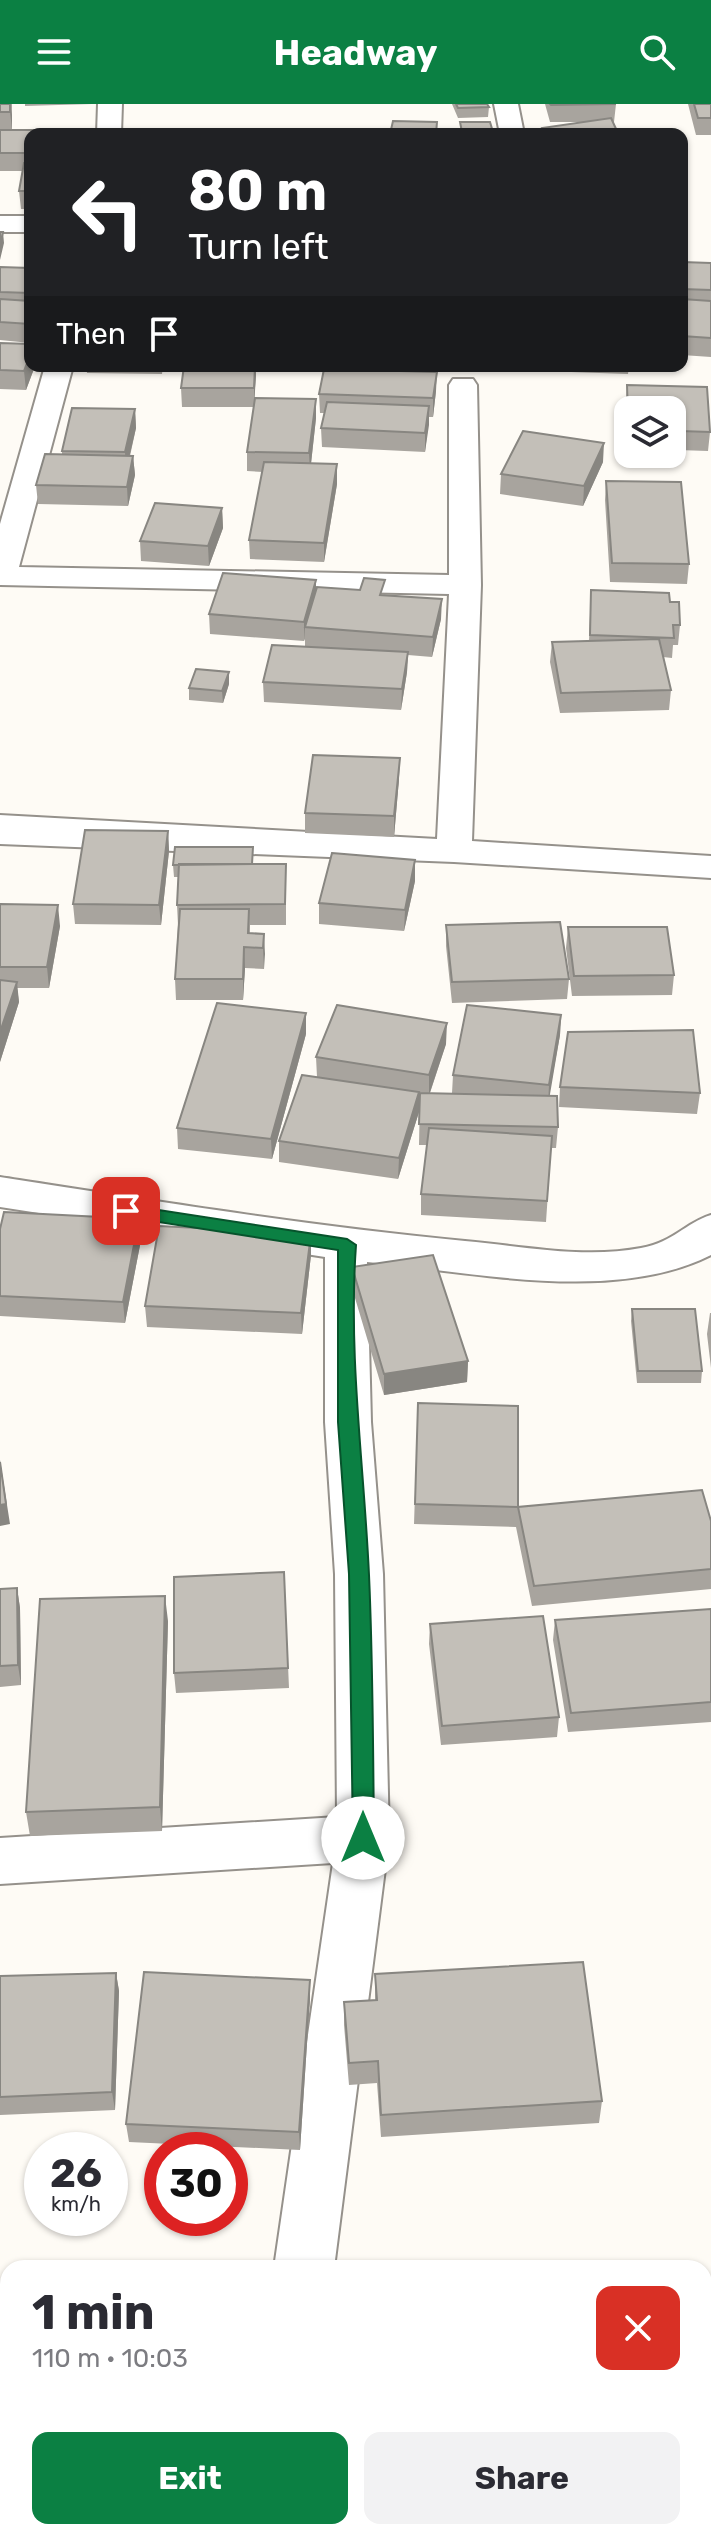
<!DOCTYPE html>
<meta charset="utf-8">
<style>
body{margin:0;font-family:Rubik,sans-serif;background:#f2f2f3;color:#2b2b33;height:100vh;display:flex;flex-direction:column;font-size:30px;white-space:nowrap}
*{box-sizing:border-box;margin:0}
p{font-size:26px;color:#7c7c81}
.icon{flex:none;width:44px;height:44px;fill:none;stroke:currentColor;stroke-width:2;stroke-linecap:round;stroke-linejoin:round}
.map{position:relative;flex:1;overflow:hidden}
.drawer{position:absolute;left:0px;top:2156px;width:712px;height:280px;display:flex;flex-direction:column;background:#fff;border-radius:24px 24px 0 0;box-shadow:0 2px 6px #0004}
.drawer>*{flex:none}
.banner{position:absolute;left:24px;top:24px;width:664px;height:244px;border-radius:16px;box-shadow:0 2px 6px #0004;background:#202124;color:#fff;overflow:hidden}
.tools{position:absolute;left:614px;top:292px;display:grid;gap:16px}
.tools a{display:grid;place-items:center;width:72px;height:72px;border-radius:16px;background:#fff;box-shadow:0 2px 6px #0004;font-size:40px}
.speed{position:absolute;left:24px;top:2028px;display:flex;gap:16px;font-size:40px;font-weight:700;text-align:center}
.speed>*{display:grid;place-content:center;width:104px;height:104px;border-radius:50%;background:#fff;box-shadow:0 2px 6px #0004;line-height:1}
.speed small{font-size:20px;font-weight:400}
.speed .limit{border:12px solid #d22;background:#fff;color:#111}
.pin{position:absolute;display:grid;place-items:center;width:68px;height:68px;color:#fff;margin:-34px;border-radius:16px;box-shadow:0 4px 12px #0006}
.me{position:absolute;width:88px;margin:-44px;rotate:0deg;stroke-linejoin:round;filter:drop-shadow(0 0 6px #0008)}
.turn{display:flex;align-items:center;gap:28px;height:168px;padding:0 32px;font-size:36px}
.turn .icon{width:104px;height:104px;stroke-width:2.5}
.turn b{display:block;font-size:56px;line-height:68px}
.then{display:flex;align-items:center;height:76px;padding:0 32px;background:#0003;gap:16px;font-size:30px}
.round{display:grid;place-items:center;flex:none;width:84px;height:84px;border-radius:16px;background:#f2f2f3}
.head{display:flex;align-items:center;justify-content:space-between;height:136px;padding:0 32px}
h1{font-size:48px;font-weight:700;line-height:60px}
.cta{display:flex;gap:16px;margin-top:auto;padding:16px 32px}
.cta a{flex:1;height:92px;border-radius:16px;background:#0b8043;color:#fff;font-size:32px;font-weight:700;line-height:92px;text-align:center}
.cta a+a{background:#f2f2f3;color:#2b2b33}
header{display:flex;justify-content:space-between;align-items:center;height:104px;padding:0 32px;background:#0b8043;color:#fff;font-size:36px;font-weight:700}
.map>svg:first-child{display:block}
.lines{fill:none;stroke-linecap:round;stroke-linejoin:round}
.minor-casing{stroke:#95918b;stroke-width:4}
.minor{fill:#fff;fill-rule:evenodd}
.wall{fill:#a8a49e}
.shaded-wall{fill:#888681}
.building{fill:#c3bfb8;stroke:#888681;stroke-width:2}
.route{fill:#0b8043;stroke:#07532c;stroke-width:2}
</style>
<header><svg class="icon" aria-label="menu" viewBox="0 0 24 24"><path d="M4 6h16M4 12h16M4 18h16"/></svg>Headway<svg class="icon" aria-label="search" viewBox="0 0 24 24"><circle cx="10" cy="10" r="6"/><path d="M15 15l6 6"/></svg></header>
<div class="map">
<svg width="711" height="2436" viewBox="0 0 711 2436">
<rect width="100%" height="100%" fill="#fefbf5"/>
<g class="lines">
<g class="minor-casing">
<path id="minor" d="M98 0H122L121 30H97Z
M494 0H518L524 30H500Z
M0 112H30V128H0Z
M45 262H73L19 463 449 471V281L453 275H473L477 281 481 481 472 737 711 752V774L454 758 0 740V711L437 735 449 490 0 481V420Z
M0 1073C155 1097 309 1122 465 1137 522 1142 584 1155 641 1144 674 1138 685 1119 711 1111V1151C614 1200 473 1168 367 1158L371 1318 383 1470 389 1734 334 2164H274L333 1759 0 1780V1734L337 1713 335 1470 325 1318V1153L0 1103Z
M228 2428H292L290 2436H226Z
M588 2428H689L692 2436H591Z"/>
</g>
<use href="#minor" class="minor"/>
</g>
<path class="wall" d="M0 0H12V25H0Z
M25 0H92L25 2Z
M452 0H487L489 3 488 13 458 14Z
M545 0H616L614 18H613L617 27V30H542V24L584 18H550Z
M688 0H711V31H696Z
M0 26H52L53 30H30V105H21L19 87 23 67H0Z
M682 158 711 159V253L682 251Z
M0 163 30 164V239L0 236Z
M0 239 30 262H35L26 286 0 285Z
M86 262H163L162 270 87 269Z
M176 262H260V266H256L254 300 316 295V314L311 360 337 380 324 458 250 455 249 436 263 368 247 367V348L254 303H182L181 284 183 267H177Z
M267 262H358V266H364V262H448V267H397L436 287 433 313H429L425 348 322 343 321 324 324 309H320L319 290 323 268H267Z
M514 262H629L628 270 514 266Z
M627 281 707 283 710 328 708 347 678 346 677 334H672V306H628V333H626V300Z
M135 305 136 324 130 352H133L135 371 128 402 38 400 36 381 62 350V347Z
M603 358 583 402 500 390 501 370Z
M606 377 689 460 687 480 610 478 605 396Z
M222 404 223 424 209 462 141 457 140 437Z
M316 476V486L384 491 441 515 432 553 408 551 407 568 401 606 264 598 263 578 305 543V535L304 537 210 530 209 510Z
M591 486 670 498 680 521 678 541H673L672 554 663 553 671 586 669 606 560 609 550 558 552 538 589 537Z
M229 580 223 599 189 596V584Z
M399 675 394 733 305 729V709Z
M168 727 169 747 161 821 75 820 73 800Z
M415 756V777L404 827 319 820V799Z
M253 760 286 780V821H250V829L264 830V865L245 864 243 896H176L175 875 178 821 177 801 178 773H174L173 761Z
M0 800 60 822 49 884H17L19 898 0 958Z
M446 821 569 875 567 895 452 899 446 842Z
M568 823 674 871 672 891 572 892 566 844Z
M561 911 560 931 549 991 558 1023 556 1044H551L546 1118 421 1111V1090L427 1041H419L420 990H419V1008L398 1075 279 1058V1037L317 973 316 953 446 940 430 989H452L453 971Z
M306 930 272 1055 178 1045 177 1024Z
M560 983 700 989 697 1010 559 1003Z
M0 1125 141 1136 125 1219 0 1212Z
M311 1151 302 1230 147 1223 145 1202Z
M352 1163 468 1257 467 1278 384 1291 352 1184Z
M632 1205 702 1267 701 1279H637L631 1217Z
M710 1209H711V1264L707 1230Z
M418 1299 518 1403 711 1417V1485L532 1502 516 1423 414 1420Z
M284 1468 289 1584 176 1589 174 1569Z
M17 1484 20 1504 21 1581 0 1583V1485Z
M711 1505V1618L568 1628 553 1536 555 1516Z
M168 1517 162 1727 30 1732 26 1708Z
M430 1520 559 1613 557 1633 441 1641 429 1540Z
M116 1869 119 1887 115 2006 0 2011V1872Z
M375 1870 602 1997 599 2019 381 2033 377 1979 349 1981 344 1921V1898L375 1897Z
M310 1894 300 2046 129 2038 126 2020Z
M0 2185 8 2186V2364L0 2363Z"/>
<path class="shaded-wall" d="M10 0 12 11V25L10 8Z
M3 128 4 139 0 156V141Z
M30 251V262H35L26 286 24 267Z
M255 262 256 271 254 303V284Z
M437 268 436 287 433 313V294Z
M316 295V314L310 368 309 349Z
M429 302V321L425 348V329Z
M135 305 136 324 126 367 125 348Z
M604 339 603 358 583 402 584 382Z
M133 352 135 371 128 402 127 383Z
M337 360V380L324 458V439Z
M222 404 223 424 209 462 208 442Z
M316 476V495L305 523 304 537V518Z
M442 495 441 515 432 553 433 533Z
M408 548 407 568 401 606 402 585Z
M229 568V580L223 599 222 587Z
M400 654 399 675 394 733V712Z
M168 727 169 747 161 821 159 801Z
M415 756V777L404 827 405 806Z
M58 801 60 822 49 884 47 863Z
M264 830 265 850 264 865 263 844Z
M244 843 245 864 243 896V875Z
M17 878 19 898 0 958V928Z
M306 909V930L272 1055 271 1035Z
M561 911 560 931 548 1002 549 981Z
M447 919 446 940 429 991V971Z
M419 988V1008L398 1075 399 1054Z
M139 1115 141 1136 125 1219 123 1198Z
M311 1130V1151L302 1230 301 1209Z
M468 1257 467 1278 384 1291V1270Z
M0 1356 10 1420 0 1422Z
M17 1484 20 1504 21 1581 18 1561Z
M165 1492 168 1517 162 1727 160 1703Z
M116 1869 119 1887 115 2006 112 1988Z
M310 1876V1894L300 2046 299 2028Z
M15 2428H22L20 2436H13Z"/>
<path class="building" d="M0 0H10V8H0Z
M456 0H487L489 3 458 4Z
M550 0H616L551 1Z
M694 0H711V14H698Z
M611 14 617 27 615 30H544L542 24Z
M393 17 437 18 436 30H390Z
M460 18H490L493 28H462Z
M0 26H52V30H30V49H0Z
M495 29V30H443Z
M24 59H30V87H19Z
M0 128H3L0 141Z
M682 158 711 159V186L682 185Z
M0 163 30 164V189L0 188Z
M0 195 30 197V220L0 218Z
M682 195 711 197V234L682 232Z
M0 239 30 240V251L24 267 0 266Z
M184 262H255L254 284H181Z
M324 265 437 268 433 294 319 290Z
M627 281 707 283 710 328 680 327 679 315H672V306H628V312Z
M255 294 316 295 309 349 247 348Z
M327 298 429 302 425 329 321 324Z
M72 304 135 305 125 348 62 347Z
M523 327 604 339 584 382 501 370Z
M45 350 133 352 127 383 36 381Z
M264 358 337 360 324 439 249 436Z
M606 377 681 378 689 460 612 459Z
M155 399 222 404 208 442 140 437Z
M223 469 316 476 304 518 209 510Z
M364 474 385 476 380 491 442 495 433 533 305 523 317 483 360 486Z
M591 486 669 489 670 498H679L680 521H673L674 534 590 531Z
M659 535 671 586 561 589 552 538Z
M272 541 408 548 402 585 263 578Z
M196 565 229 568 222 587 189 584Z
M313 651 400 654 394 712 305 709Z
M85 726 168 727 159 801 73 800Z
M175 743H253L252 760 173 761Z
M332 749 415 756 405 806 319 799Z
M179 760H286L285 800 177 801Z
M0 800 58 801 47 863H0Z
M180 805H249L248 829 264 830 263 844 244 843 243 875H175Z
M560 818 569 875 452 878 446 821Z
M568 823H667L674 871 574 872Z
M0 876 17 878 0 928Z
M217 899 306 909 271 1035 177 1024Z
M337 901 447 919 429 971 316 953Z
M467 901 561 911 549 981 453 971Z
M693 926 700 989 560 983 568 928Z
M302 971 419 988 399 1054 279 1037Z
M420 989 557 992 558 1023 419 1020Z
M429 1024 552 1032 547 1097 421 1090Z
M4 1108 139 1115 123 1198 0 1192V1125Z
M159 1122 311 1130 301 1209 145 1202Z
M433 1151 468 1257 384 1270 352 1163Z
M632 1205H695L702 1267H638Z
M418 1299 518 1302V1403L415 1400Z
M0 1358 6 1400 0 1401Z
M702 1386 711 1417V1465L534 1482 518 1403Z
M284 1468 288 1564 174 1569V1473Z
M17 1484 18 1561 0 1562V1485Z
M165 1492 160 1703 26 1708 40 1495Z
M711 1505V1598L571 1609 555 1516Z
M543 1512 559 1613 442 1622 430 1520Z
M583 1858 602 1997 381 2011 378 1957 349 1959 344 1898 377 1896 375 1870Z
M144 1868 310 1876 299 2028 126 2020Z
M116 1869 112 1988 0 1993V1872Z
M0 2185 8 2186V2347L0 2345Z
M0 2387 8 2388V2428H15L13 2436H0Z
M27 2428H224L222 2436H25Z
M319 2428H410L445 2436H318Z"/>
<path class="route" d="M126 1101 347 1135 356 1141C348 1252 364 1361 369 1471 373 1559 373 1647 374 1734L371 1741H356L353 1734 349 1470 338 1318V1146L120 1112V1103Z"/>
</svg>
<div class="tools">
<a><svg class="icon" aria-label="layers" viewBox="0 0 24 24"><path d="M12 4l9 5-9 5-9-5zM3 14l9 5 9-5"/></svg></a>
</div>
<div class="speed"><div>26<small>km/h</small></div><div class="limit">30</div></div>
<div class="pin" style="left:126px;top:1107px;background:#d93025"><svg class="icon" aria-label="arrive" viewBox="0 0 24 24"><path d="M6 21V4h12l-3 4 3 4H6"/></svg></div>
<svg class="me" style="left:363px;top:1734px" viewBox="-20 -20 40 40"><circle r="19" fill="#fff"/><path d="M0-13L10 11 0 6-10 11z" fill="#0b8043"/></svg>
<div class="banner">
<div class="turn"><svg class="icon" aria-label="left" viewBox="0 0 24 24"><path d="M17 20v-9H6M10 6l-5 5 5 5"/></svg><div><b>80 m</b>Turn left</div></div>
<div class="then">Then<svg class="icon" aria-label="arrive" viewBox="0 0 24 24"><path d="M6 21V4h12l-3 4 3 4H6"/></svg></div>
</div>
<section class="drawer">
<div class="head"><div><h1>1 min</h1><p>110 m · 10:03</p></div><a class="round" style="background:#d93025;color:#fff"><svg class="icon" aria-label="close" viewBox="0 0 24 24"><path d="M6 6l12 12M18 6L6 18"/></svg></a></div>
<div class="cta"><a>Exit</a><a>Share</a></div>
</section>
</div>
